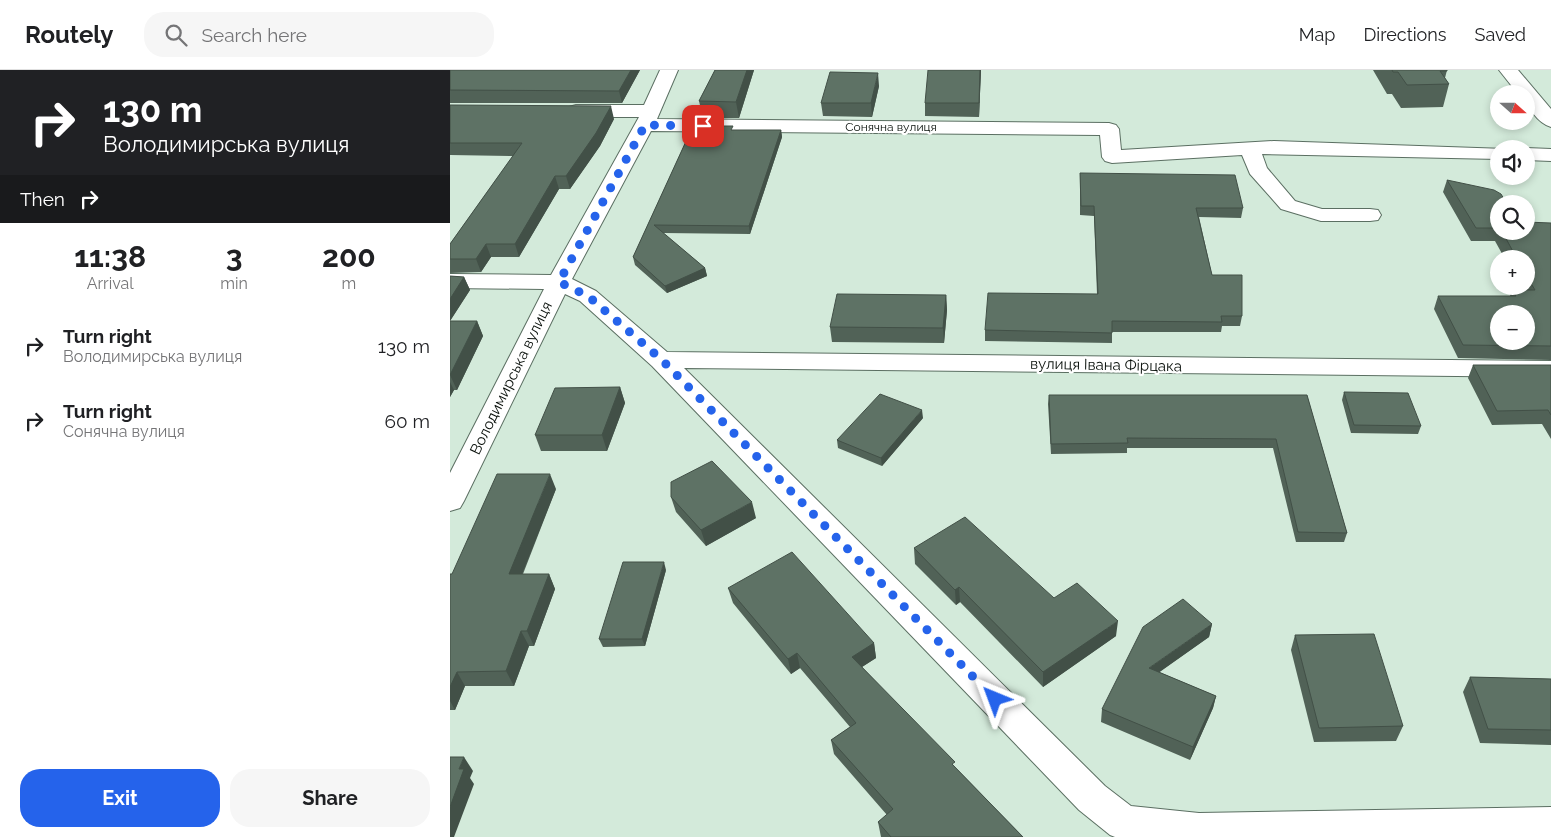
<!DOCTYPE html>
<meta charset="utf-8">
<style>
body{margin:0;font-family:Raleway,sans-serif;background:#f6f6f6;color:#202124;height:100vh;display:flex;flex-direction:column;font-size:19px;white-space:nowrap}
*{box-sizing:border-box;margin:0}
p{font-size:16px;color:#757577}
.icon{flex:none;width:28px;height:28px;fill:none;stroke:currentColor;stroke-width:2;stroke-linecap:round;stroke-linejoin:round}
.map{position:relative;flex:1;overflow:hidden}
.details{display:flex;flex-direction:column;background:#fff;width:450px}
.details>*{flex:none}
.guide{background:#202124;color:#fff;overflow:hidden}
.needle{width:32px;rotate:111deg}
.fabs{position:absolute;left:1040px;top:15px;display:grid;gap:10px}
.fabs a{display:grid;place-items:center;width:45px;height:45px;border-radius:50%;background:#fff;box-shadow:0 2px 8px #0003;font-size:25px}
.pin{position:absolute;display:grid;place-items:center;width:42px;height:42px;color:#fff;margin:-21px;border-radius:10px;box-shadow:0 2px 8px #0006}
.me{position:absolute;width:55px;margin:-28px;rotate:316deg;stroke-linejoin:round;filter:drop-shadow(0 0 4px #0008)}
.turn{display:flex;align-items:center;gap:18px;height:105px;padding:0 20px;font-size:22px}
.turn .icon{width:65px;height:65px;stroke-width:2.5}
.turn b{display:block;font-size:35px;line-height:42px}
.then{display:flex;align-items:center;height:48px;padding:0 20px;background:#0003;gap:10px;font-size:19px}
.eta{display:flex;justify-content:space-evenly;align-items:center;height:85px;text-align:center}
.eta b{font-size:30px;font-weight:700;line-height:35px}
.primary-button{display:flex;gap:10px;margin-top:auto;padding:10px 20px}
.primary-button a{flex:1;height:58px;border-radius:20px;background:#2563eb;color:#fff;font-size:20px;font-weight:700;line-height:58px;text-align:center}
.primary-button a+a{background:#f6f6f6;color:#202124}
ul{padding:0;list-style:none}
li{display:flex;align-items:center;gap:15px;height:75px;padding:0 20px}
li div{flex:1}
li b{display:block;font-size:19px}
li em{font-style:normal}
header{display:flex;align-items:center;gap:30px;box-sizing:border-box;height:70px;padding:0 25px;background:#fff;border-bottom:1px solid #e0e0e0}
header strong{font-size:24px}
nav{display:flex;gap:28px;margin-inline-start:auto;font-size:18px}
.search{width:350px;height:45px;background:#f6f6f6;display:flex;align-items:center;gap:12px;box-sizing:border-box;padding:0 18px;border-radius:20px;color:#757577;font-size:19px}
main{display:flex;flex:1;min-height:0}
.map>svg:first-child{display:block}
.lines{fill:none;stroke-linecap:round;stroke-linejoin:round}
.minor-casing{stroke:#5b6f62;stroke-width:2}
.minor{fill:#fff;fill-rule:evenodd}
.wall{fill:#516257}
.shaded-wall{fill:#425047}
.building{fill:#5e7265;stroke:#425047;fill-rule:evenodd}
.route{stroke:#2563eb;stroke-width:9;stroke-dasharray:0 16.2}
.labels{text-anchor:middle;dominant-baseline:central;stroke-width:4.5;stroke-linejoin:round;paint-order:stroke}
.far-street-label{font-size:12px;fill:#080f0a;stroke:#fff}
.street-label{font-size:15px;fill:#080f0a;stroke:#fff}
</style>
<header>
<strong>Routely</strong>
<div class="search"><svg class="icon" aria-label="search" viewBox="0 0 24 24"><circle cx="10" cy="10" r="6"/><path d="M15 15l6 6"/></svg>Search here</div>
<nav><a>Map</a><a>Directions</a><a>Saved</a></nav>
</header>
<main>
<section class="details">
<div class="guide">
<div class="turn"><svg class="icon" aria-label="right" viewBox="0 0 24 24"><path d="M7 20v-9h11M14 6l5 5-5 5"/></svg><div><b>130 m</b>Володимирська вулиця</div></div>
<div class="then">Then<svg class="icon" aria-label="right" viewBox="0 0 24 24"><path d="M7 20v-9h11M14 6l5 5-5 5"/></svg></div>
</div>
<div class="eta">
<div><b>11:38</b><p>Arrival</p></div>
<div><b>3</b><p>min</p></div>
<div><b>200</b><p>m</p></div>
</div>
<ul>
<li><svg class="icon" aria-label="right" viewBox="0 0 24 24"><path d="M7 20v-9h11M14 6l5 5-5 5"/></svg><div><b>Turn right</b><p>Володимирська вулиця</p></div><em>130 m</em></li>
<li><svg class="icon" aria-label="right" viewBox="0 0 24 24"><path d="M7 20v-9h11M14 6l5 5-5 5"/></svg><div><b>Turn right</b><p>Сонячна вулиця</p></div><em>60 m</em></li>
</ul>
<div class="primary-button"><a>Exit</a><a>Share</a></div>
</section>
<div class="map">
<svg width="1101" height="767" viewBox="0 0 1101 767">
<rect width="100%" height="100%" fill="#d3eada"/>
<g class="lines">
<g class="minor-casing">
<path id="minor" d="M210 0H228L207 49 659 53 666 55 669 59 671 80 824 71 1056 79H1049V89L812 84 817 98 845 131 872 139H920L928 140 931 145 928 150 920 151H871L831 139 800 104 792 85 662 93 655 91 652 87 650 65 201 61 122 209 146 221 217 282 1101 291V307L234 298 655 716 681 736 749 743 1101 737V767H665L660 765 629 740 202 296 130 231 115 224 14 431 10 438 0 441V403L94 219 0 218V204L101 205 189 47H126L119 45 117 41 119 37 126 35H194Z
M1049 0H1068L1101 39V57C1088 53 1076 37 1076 24H1068Z
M1076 78 1101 79V91L1076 90V79H1073Z"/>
</g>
<use href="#minor" class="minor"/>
</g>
<path class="wall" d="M0 0H190L172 33H0Z
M265 0H304L289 48H253L249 31Z
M531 0 529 47 475 46V33Z
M923 0H997L995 8 999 14 993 37 951 38 942 24H937Z
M429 16 422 47 373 46 371 33Z
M0 35 164 49 150 76 120 119H109L69 187H41L31 202 0 203V174L63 86 0 85Z
M243 56 283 60H331L332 67 300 164 213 163 255 198 257 206 217 223 185 195 183 187Z
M630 103 793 138 791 148 749 147 762 205 792 246 790 256H772L771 262H662V273L535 271V260L647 224 644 146 630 145Z
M997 110 1049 134V161H1076L1101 153V290L1008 288 984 239 988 226H1060L1062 220H1072L1070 216H1076V189H1055L1045 171H1021L993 122Z
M0 206 14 207 20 220 0 251H27L33 266 7 320H4L0 327Z
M496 225 497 240 494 273 382 272 380 257Z
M1023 295H1101V369L1092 354 1042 355 1018 308Z
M170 317 175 333 157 381H91L85 365Z
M894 322 971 356 968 364 901 363 892 330Z
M599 325H857L897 463 894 472H846L823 378H677V383L601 384 598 334Z
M473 348 432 396 388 378 387 370Z
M106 419 73 504H99L105 519 84 576H79L64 616H15L5 640H0V504H2Z
M221 427 306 448 256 476 226 442Z
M464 478 604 528 666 566 593 617 510 532 506 535 465 494Z
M216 500 195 576 153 577 149 569Z
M278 518 424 573 426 588 412 597 505 697 573 767H431L428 752 437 745 384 684 381 670 400 657 350 598 341 604 283 533Z
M762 554 759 567 709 602 766 626 763 638 740 690 651 652 652 639Z
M845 565 953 656 946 671 864 672 841 580Z
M1020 607 1101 609V675L1030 673 1013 622Z"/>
<path class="shaded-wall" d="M181 0H190L172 33 169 21Z
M297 0H304L289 48 286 32Z
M530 0H531L529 47V33Z
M428 3 429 16 422 47 421 33Z
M161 36 164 49 150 76 120 119 116 106Z
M331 60 332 67 300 164 299 156Z
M105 106 109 119 69 187 65 174Z
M36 174 41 187 31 202 26 189Z
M255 198 257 206 217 223 215 216Z
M14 207 20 220 0 251V229Z
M496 225 497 240 494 273 493 258Z
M27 251 33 266 7 320 0 305Z
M0 312 4 320 0 327Z
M170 317 175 333 157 381 152 365Z
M472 340 473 348 432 396 431 388Z
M100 404 106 419 66 519 59 504Z
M302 432 306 448 256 476 251 460Z
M214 492 216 500 195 576 192 569Z
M99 504 105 519 84 576 77 561Z
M509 517 510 532 506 535 505 520Z
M668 551 666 566 593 617V602Z
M762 554 759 567 697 611 699 598Z
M71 561 79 576 64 616 56 601Z
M424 573 426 588 404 602 402 587Z
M347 583 350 598 341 604 338 589Z
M7 602 15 616 5 640 0 631V617Z
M766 626 763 638 740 690 743 677Z
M14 687 23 701 20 708 24 714 4 767H0V737L9 699Z"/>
<path class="building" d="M0 0H181L169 21 0 20Z
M265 0H297L286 32 249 31Z
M478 0H530L529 33H475Z
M942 0H997V1H990L999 14 957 15 948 2H943Z
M380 2 428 3 421 33H371Z
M0 35 161 36 146 63 116 106H105L65 174H36L26 189H0V174L72 73H0Z
M243 56H283L281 60H331L299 156 204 155 255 198 215 216 183 187Z
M630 103 785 105 793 138H746L762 205H792V246H771L772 252 662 251V263L535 260 538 223 648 224 644 136H631Z
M997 110 1044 120 1051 124 1057 134H1049V158H1026Z
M1076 152 1101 153V276L1013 275 988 226H1066L1062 220H1085L1076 205V189H1067L1052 161H1076ZM1049 244H1076V271H1049Z
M0 206 14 207 0 229Z
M387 224 496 225 493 258 380 257Z
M0 251H27L0 305Z
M1023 295H1101V345L1098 340 1047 341Z
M170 317 152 365H85L105 318Z
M894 322 958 323 971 356 904 355Z
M430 324 472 340 431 388 387 370Z
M599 325H857L897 463 848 462 826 369 677 368 678 373 601 374Z
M262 391 302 432 251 460 221 427V412Z
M47 404H100L59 504H99L77 561H71L56 601 7 602 0 617V504H2Z
M515 447 604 528 627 513 668 551 593 602 509 517 505 520 464 478Z
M342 482 424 573 402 587 505 692 502 694 573 767H441L428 752 443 739 381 670 406 653 347 583 338 589 278 518Z
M173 492H214L192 569H149Z
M733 529 762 554 699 598 766 626 743 677 652 639 693 557Z
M924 564 953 656 869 658 845 565Z
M1020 607 1101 609V660L1038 659Z
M0 687H14L9 699H14L0 737Z"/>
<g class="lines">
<path class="route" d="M253 56 195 55 109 212 138 226 212 290 545 629"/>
</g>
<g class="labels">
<g class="far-street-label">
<text x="441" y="57">Сонячна вулиця</text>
</g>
<g class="street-label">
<text transform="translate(656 295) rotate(1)">вулиця Івана Фірцака</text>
<text transform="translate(61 308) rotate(-64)">Володимирська вулиця</text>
</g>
</g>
</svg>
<div class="fabs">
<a><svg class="needle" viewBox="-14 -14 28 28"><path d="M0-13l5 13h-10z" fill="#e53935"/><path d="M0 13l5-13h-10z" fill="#757577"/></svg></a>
<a><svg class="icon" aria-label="sound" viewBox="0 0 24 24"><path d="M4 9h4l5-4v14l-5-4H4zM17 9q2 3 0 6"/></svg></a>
<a><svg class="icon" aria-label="search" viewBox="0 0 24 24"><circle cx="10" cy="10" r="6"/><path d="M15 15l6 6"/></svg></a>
<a>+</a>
<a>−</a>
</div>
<div class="pin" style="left:253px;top:56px;background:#d93025"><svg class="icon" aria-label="arrive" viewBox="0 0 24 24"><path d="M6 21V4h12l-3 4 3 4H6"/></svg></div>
<svg class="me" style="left:545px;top:629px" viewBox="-20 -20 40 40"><path d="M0-17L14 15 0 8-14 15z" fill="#2563eb" stroke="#fff" stroke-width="4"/></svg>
</div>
</main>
